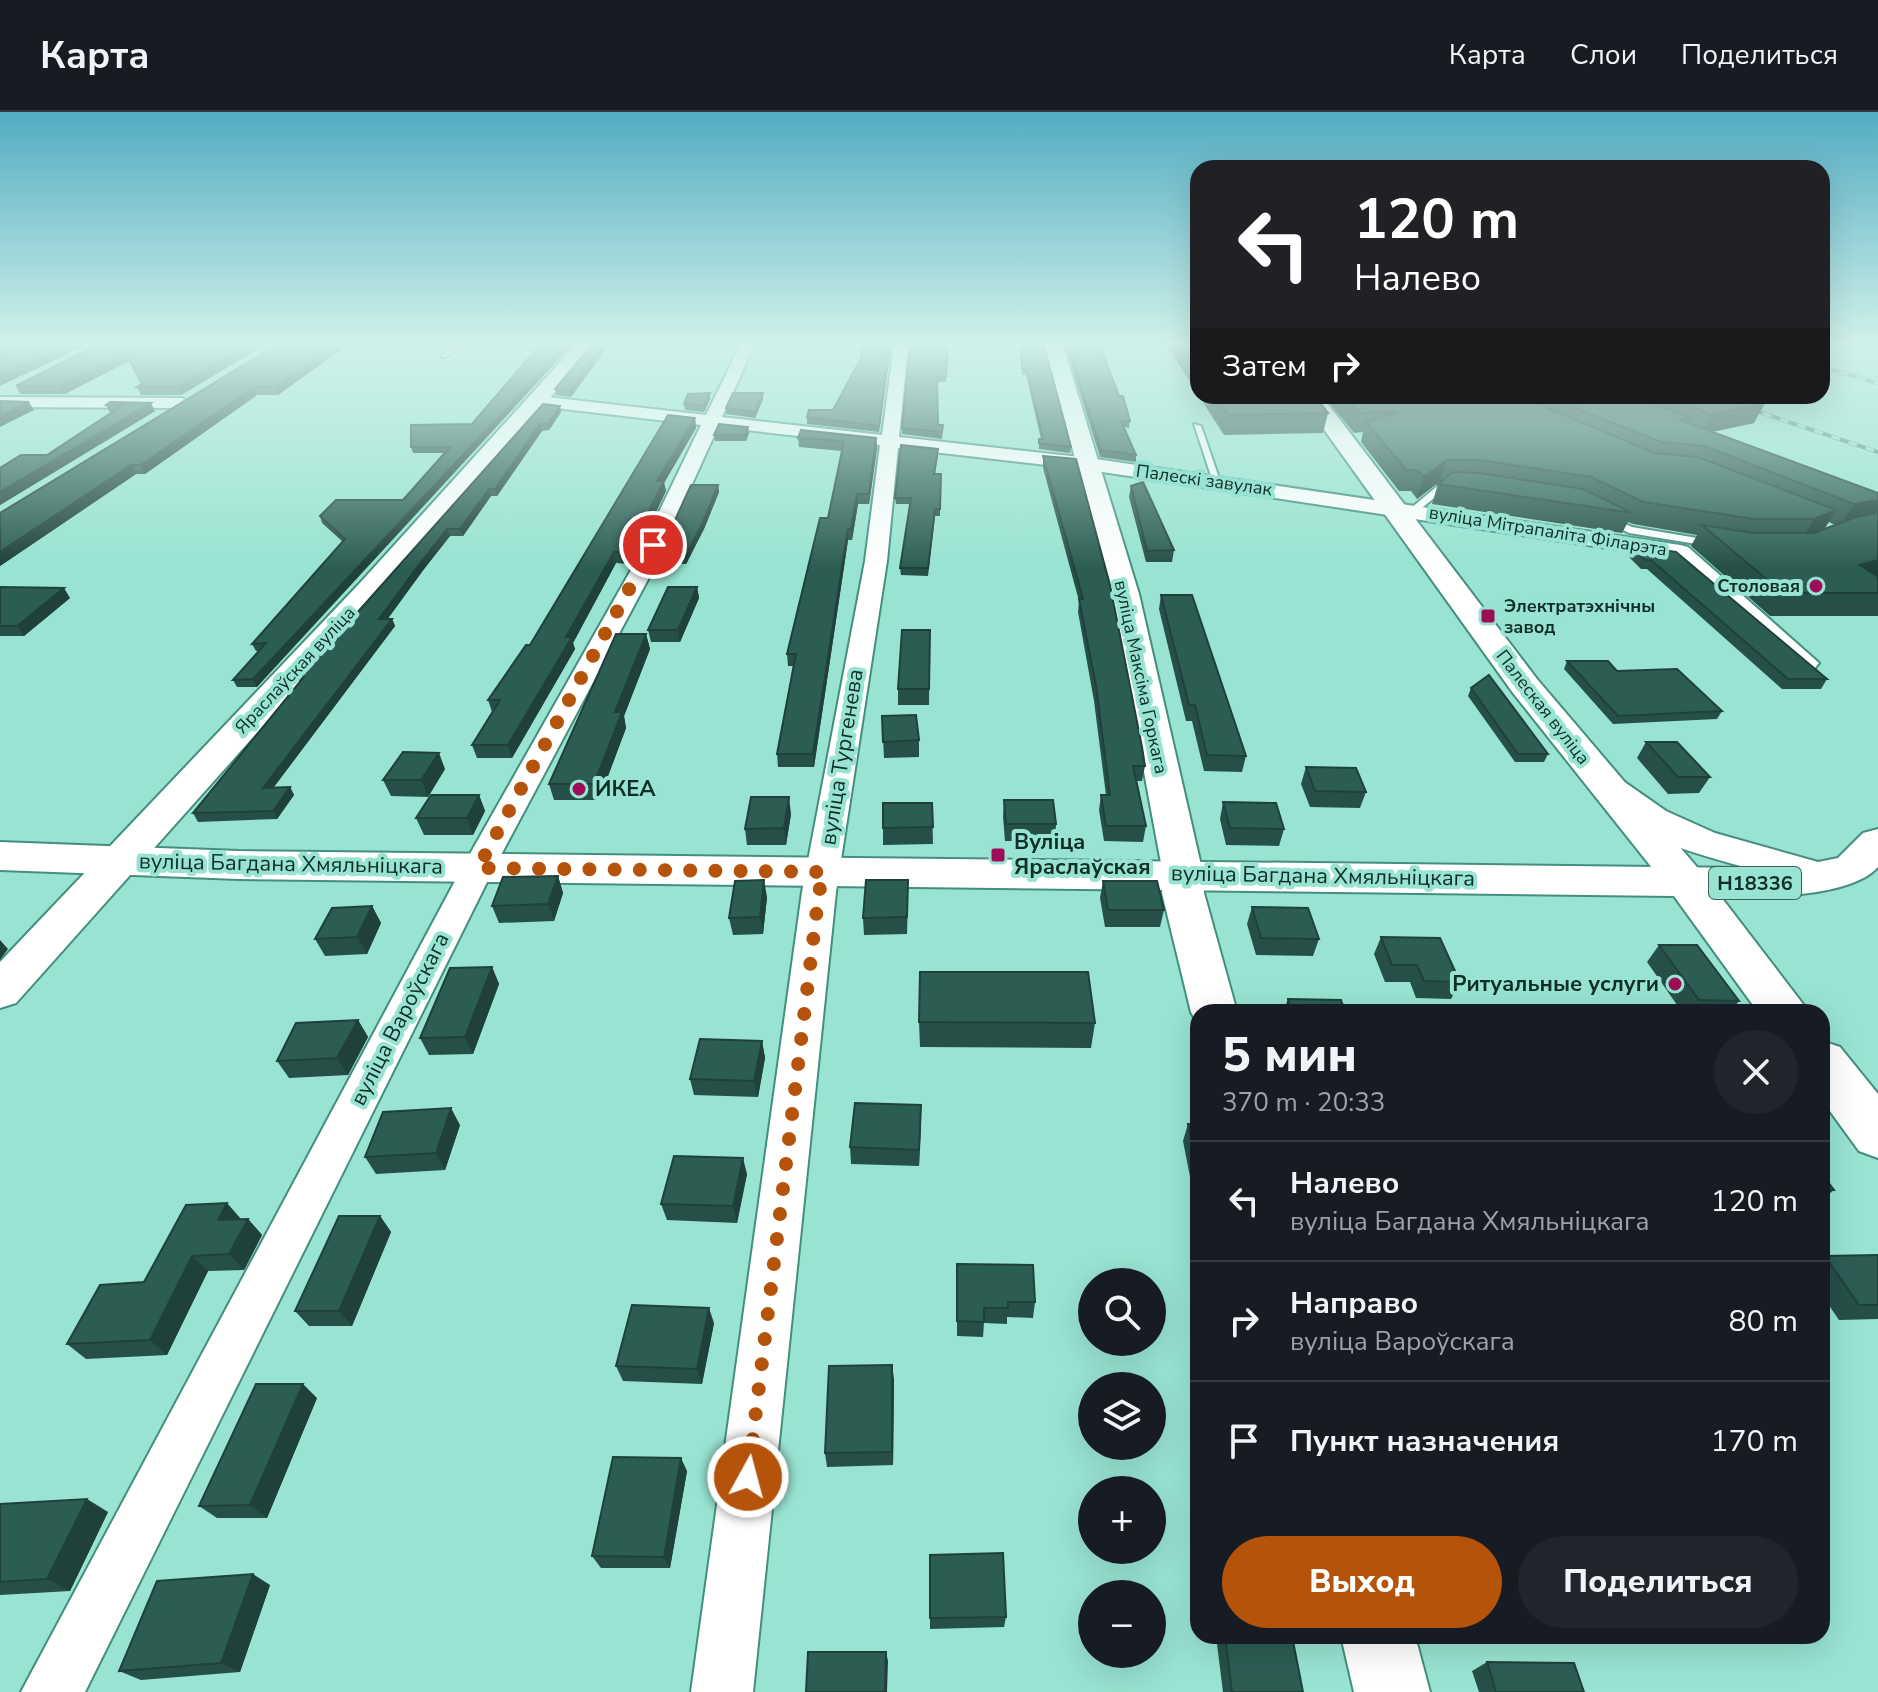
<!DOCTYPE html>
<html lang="ru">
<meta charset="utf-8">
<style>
body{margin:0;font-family:"Nunito Sans",sans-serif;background:#20242c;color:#f1f3f6;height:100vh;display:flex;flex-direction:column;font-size:30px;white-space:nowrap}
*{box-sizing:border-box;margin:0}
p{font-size:26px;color:#9ea1a6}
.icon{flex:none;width:44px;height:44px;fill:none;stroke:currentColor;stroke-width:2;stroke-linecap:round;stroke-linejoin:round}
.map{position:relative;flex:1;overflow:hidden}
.details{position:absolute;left:1190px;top:892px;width:640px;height:640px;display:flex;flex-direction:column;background:#171b24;border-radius:24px;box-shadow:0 8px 32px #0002}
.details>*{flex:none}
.guide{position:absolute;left:1190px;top:48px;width:640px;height:244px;border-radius:24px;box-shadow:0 8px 32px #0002;background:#202124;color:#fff;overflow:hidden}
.controls{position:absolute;left:1078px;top:1156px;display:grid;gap:16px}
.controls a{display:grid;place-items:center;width:88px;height:88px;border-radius:50%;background:#171b24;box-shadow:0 8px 32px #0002;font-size:40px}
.pin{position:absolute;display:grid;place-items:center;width:68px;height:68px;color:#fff;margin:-34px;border:4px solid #fff;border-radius:50%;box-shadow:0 2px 8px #0007}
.me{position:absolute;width:88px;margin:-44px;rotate:7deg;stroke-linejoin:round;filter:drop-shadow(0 0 6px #0008)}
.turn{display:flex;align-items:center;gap:28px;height:168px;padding:0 32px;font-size:36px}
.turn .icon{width:104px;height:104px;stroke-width:2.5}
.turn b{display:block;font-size:56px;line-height:68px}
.then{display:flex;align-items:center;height:76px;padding:0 32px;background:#0003;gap:16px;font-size:30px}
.round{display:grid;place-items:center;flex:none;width:84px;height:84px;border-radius:42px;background:#20242c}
.summary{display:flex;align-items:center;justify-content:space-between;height:136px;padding:0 32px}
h1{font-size:48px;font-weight:800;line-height:60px}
.action{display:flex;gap:16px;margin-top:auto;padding:16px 32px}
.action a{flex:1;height:92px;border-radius:48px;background:#b45309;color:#fff;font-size:32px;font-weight:800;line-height:92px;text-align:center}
.action a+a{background:#20242c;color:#f1f3f6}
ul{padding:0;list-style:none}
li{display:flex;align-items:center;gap:24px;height:120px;padding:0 32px;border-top:2px solid #363941}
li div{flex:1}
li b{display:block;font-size:30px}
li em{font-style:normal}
header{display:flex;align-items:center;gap:48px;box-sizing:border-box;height:112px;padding:0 40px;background:#171b24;border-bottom:2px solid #363941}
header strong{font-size:38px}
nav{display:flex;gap:44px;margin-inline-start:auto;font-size:28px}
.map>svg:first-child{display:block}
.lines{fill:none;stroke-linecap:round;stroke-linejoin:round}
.service-casing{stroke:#448e7e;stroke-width:4}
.minor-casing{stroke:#448e7e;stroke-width:4}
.tertiary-casing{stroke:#448e7e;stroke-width:4}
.secondary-casing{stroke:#448e7e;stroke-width:4}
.primary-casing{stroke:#448e7e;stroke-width:4}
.service{fill:#fff;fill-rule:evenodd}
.minor{fill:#fff;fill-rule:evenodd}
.tertiary{fill:#fff;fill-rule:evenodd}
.secondary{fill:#fff;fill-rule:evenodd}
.primary{fill:#fff;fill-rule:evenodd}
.rail-casing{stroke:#588f82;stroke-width:4}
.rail{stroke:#98e3d1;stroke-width:3;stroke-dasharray:9;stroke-linecap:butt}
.wall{fill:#265047;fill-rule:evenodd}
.shaded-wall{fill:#1f413a}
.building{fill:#2c5d53;stroke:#1f413a;stroke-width:2}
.route{stroke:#b45309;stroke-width:14;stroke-dasharray:0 25.2}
.poi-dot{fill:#9e0d58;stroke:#98e3d1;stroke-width:3}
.labels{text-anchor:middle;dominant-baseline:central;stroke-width:8;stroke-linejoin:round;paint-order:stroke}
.far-street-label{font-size:18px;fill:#0f2f28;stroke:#98e3d1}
.far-poi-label{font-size:18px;font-weight:bold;fill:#0f2f28;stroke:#98e3d1;text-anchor:end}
.shield{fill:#98e3d1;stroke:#38655b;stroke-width:2}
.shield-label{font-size:20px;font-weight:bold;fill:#0f2f28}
.street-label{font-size:22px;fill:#0f2f28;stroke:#98e3d1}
.poi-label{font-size:22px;font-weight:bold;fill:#0f2f28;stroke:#98e3d1;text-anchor:start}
</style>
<header>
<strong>Карта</strong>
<nav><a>Карта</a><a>Слои</a><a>Поделиться</a></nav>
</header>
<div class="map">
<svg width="1878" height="1580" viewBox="0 0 1878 1580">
<rect width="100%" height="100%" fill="#98e3d1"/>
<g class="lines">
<g class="service-casing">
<path id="service" d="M454 234H461L446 245H442V243Z
M1194 312 1201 314 1221 372 1213 370Z
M1440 372H1456L1461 375 1456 378 1445 377 1417 400H1411V396Z
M1606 403 1632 415 1715 429 1720 432 1715 435 1629 421 1603 408 1601 406Z"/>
</g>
<g class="minor-casing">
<path id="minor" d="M740 234H754L722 305 882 323 894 234H908L899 325 1089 346 1680 433 1688 435 1819 551 1815 556H1797L1673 446 1089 358 898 336 887 449 836 780 753 1580H691L802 780 865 449 880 333 718 315 653 458 494 756 85 1580H21L462 756 631 458 701 313 538 294 530 289 538 284 706 303Z
M0 285 182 286 190 291 182 296 0 295Z"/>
</g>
<g class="tertiary-casing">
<path id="tertiary" d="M575 234H594L451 403 16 891 0 896V850L359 472Z
M1045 234H1063L1139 482 1203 762 1204 781 1237 900H1198V913L1191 900 1162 781 1163 762 1111 482Z
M1341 1524H1415L1430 1580H1354Z"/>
</g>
<g class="secondary-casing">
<path id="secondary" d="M1300 284H1322L1537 567 1702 761 1709 771 1702 781 1687 785 1672 781 1513 581Z"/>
</g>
<g class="primary-casing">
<path id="primary" d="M1609 665 1623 669 1666 699 1715 721 1818 750 1838 746 1863 721 1878 717V755C1850 786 1762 785 1721 785L1809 900H1758L1674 784 239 767 0 758V730L239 739 1748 756C1697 742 1621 723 1590 677L1595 669Z
M1822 929 1840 935 1878 982V1046L1859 1039 1822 988Z"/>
</g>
<use href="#service" class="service"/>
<use href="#minor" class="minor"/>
<use href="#tertiary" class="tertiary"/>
<use href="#secondary" class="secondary"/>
<use href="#primary" class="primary"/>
<g class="rail-casing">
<path id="rail" d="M1822 255 1878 271
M1712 284 1878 340"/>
</g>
<use href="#rail" class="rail"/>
</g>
<path class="wall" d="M95 234H263L181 283H141L137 275 142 272 129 249 65 282H20L16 274Z
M275 234 278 283H257L145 362H136L0 454V401Z
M591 234H614H608L571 285 556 283 555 277Z
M711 234H737L736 235H711Z
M756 234H783L782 235H757Z
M891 234 879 320 807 312V305L833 298 860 248Z
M948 234 946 270H937L938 313 943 319 942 327 902 322V316Z
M1019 234H1044L1071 335 1070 341 1039 337V327H1041L1026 263H1022L1021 240Z
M1065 234H1100L1130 309 1129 316 1124 315 1136 343V350L1100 345Z
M1167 234H1198V282Z
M763 281V287L755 306 726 302V296Z
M1199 284H1315L1328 301 1323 321 1224 323Z
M1324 284H1742L1754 311 1712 320 1878 381V504H1770L1691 434 1697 423 1633 412 1628 410 1622 421 1432 392 1438 372 1442 369H1440L1417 387 1411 379H1399L1361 330 1363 320 1354 321ZM1829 410 1835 413 1824 417Z
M710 287 704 300 685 298 684 292Z
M110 290 155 299 0 393V356L47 343 110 301 106 293Z
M543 292 561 300 549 318 542 319 497 384H491L463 424H450L424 457 387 507H392L395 514 274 675H290L294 683 277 707 198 710 193 701 300 570 298 567Z
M695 306 696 316 664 371 666 379 631 452 616 451 573 531 575 537 512 646H477L472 633 492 600 488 588 530 533Z
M472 312 257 575H237L233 568 259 539H256L252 532 343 430 322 411 320 404 403 388 444 341H413L411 335Z
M749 321 746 329H715L714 323Z
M798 326H876L877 336 869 392H858L852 428H848L814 655H778L777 642 793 554H788L787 542 828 406 842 339 799 335Z
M938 344 935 362H941L940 404H935L928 464 901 463 900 456 910 392H896L895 386Z
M1043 344 1145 654 1142 669H1137L1146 714 1143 730 1104 729 1099 698 1101 683H1106L1094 589 1078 500 1079 489 1043 356Z
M718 373 719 380 704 417 686 452H659L658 445Z
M1131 374 1174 438 1172 450H1146L1129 385Z
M1630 433 1827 567 1821 577H1782L1647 457H1641L1626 442Z
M0 475 70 486 24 524H0Z
M697 475 699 486 680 530H651L648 518Z
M1161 483 1246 644 1242 660 1204 659 1192 609H1186L1159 497Z
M930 518 929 593H898V577Z
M646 522 650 537 624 604 626 616 599 688H554L549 672Z
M1567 549 1617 559 1722 599 1717 607 1613 612 1564 557Z
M1471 576 1548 642 1544 650H1515L1468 584Z
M882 604 919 628V645L884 646Z
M1646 630 1710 665 1699 681 1668 682 1637 646Z
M1306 655 1366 680 1360 696 1310 695 1301 672Z
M445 657 428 685 391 684 383 668Z
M479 683 485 699 473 723H424L416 706Z
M1004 688 1056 712 1055 729H1005L1003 705Z
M1223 690 1284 717 1279 734 1226 733 1220 707Z
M932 691 933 732 883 733V716Z
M791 702 786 733H747L745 717Z
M558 764 563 781 554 809 499 811 492 794Z
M1103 769 1164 798 1160 815H1105L1100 786Z
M767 785 763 822 733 823 729 806Z
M908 785 907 822 864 823 863 806Z
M372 794 381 811 367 842 325 844 315 827Z
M1252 795 1319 827 1313 844 1256 843 1247 812Z
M1381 825 1460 870 1451 887 1416 886 1410 870H1385L1374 842Z
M1659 833 1739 889 1730 900H1682L1647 850Z
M492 855 499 872 473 942 429 943 420 926Z
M1288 887 1345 900H1283Z
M358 908 368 925 348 963 289 966 277 949Z
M919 910 1095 911 1091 936 920 935Z
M762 929 765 946 758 985 694 983 690 967Z
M921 1010 919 1054 851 1052 850 1035Z
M1188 1012H1198V1080H1193L1183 1029Z
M460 1013 445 1058 376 1062 365 1045Z
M747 1062 737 1111 667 1108 661 1092Z
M1822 1062 1834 1078 1822 1088Z
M380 1104 391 1120 352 1214H309L295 1199Z
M241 1107H248L262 1123 244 1158 208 1159 167 1243 86 1247 67 1232 144 1170Z
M1878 1143V1207L1839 1208 1822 1183V1147L1825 1144Z
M957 1152 1035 1190 1033 1206 1007 1205V1212L984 1211 983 1225 957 1224Z
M714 1211 702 1272 623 1269 616 1254Z
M894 1267 893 1353 827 1355 825 1341Z
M317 1286 267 1406H217L199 1394Z
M687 1359 670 1456H601L592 1444Z
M0 1392 108 1400 70 1479 0 1483Z
M930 1443 1006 1505 1004 1515 930 1517Z
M270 1473 240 1560 141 1568 119 1559Z
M1216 1524H1292L1303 1580H1223Z
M1487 1550 1584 1580H1479L1472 1559Z"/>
<path class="shaded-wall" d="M65 234H84L0 274V264Z
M248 234H263L181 283 177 275Z
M334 234H347L278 283 275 275Z
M565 234H571L257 575 253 567Z
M603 234H608L571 285 570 279Z
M890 234H891L879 320V314Z
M126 242 129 249 65 282 60 274Z
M254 275 257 283 145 362 141 353Z
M710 281V287L704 300 703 294Z
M763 281V287L755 306V300Z
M29 290 34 298 0 315V304Z
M151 291 155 299 0 393V380Z
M1765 291 1754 311 1701 322 1711 302Z
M560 294 561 300 549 318 548 312Z
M695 306 696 316 664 371 666 379 631 452 628 440 657 369Z
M540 312 542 319 497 384 495 377Z
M748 315 749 321 746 329 745 323Z
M876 326 877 336 869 392V382Z
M1447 348 1440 369 1417 387 1424 365Z
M131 353 136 362 0 454V440Z
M718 373 719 380 704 417 686 452 685 445Z
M489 377 491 384 463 424 460 417Z
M857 382 858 392 852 428 851 417Z
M1878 388V404L1840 415 1854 392Z
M1836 398 1822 421 1800 430 1814 407Z
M447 417 450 424 424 457 382 515 379 507 421 450Z
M848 417V428L814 655 813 642Z
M614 440 616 451 573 531 575 537 512 646 508 633Z
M1878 448V465L1860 453Z
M697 475 699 486 680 530 678 518Z
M64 476 70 486 24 524 17 514Z
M392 507 395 514 267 684 263 676Z
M646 522 650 537 624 604 626 616 599 688 594 672 615 600Z
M439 641 445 657 428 685 421 668Z
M290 675 294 683 277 707 273 699Z
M479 683 485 699 473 723 467 706Z
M789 685 791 702 786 733 784 716Z
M558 764 563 781 554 809 548 792Z
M764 768 767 785 763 822 760 805Z
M372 794 381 811 367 842 357 825Z
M0 828 8 837 0 848Z
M492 855 499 872 473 942 465 925Z
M358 908 368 925 348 963 337 946Z
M762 929 765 946 758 985 754 969Z
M921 993V1010L919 1054V1038Z
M451 996 460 1013 445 1058 436 1041Z
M743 1046 747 1062 737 1111 733 1094Z
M227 1091 241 1107 218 1108Z
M380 1104 391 1120 352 1214 339 1199Z
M248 1107 262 1123 244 1158 229 1142Z
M192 1144 208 1159 167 1243 150 1228Z
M709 1196 714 1211 702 1272 697 1257Z
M892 1253 894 1267 893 1353 892 1340Z
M303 1272 317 1286 267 1406 250 1393Z
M681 1346 687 1359 670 1456 664 1445Z
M87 1387 108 1400 70 1479 47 1467Z
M253 1462 270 1473 240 1560 221 1551Z
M886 1540 888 1549 887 1580H885Z"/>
<path class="building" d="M0 234H65L0 264Z
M95 234H248L177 275H137L142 272 126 242 60 274H16Z
M275 234H334L275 275H254L141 353H131L0 440V401Z
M539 234H565L253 567 233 568 266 531 252 532 345 427 320 404 336 388H403L450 335H411V313L472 312Z
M591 234H603L570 279 555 277Z
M864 234H890L879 314 807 305 809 298H833L860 248Z
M910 234H948L946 265 937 264 938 313H943L942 320 902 316Z
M1021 234H1044L1071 335 1039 331V327H1043L1027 257H1022Z
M1068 234H1100L1119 284H1123L1130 309H1121L1136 343 1101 338Z
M1181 234H1198V259Z
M710 281 703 294 684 292 688 282Z
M733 281H763L755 300 726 296Z
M1215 284H1315L1328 301 1228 303Z
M1345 284H1519L1654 341 1698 345 1836 398 1814 407H1754L1643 390 1591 365 1480 348H1447L1424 365 1417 358H1406L1366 310 1398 300 1359 301Z
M1545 284H1635L1691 306 1680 308 1878 381V388L1854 392 1704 334 1661 330Z
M1661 284H1742L1765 291 1711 302Z
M0 289 29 290 0 304Z
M110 290 151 291 0 380V356L21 343H47L123 293H106Z
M543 292 560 294 548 312H540L495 377H489L460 417H447L421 450 379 507H392L263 676 290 675 273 699 193 701 303 566 298 567Z
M668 303 695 306 657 369H664L628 440H614L566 525H572L508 633H472L500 588H488L526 533H530Z
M719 312 748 315 745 323H714Z
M801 318 876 326 869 382H857L851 417H848L813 642H777L796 542H787L820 406H828L844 329 798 326Z
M901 333 938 337 934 362H941L940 397H935L928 456H900L911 386H895Z
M1043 344 1076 347 1110 473 1142 635 1145 654H1133L1146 714H1106L1101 683H1110L1096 574 1079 487H1083Z
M1453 360 1479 361 1583 377 1632 401 1438 372Z
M1143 370 1174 438 1147 439 1131 374Z
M691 373H718L703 410 685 445H658Z
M1878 401V448L1860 453 1878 465V481H1783L1702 413 1753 421H1814L1856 405Z
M1630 433 1676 440 1827 567H1788L1651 448H1645Z
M0 475 64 476 17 514H0Z
M668 475H697L678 518H648Z
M1161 483H1192L1246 644 1207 643 1195 593H1189Z
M902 518H930L929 577H898Z
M616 522H646L615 600H622L594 672H549Z
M1567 549H1608L1617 559 1677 557 1722 599 1618 604Z
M1489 563 1548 642H1518L1471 576Z
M916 603 919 628 883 630 882 604Z
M1646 630H1677L1710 665H1678Z
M403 640 439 641 421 668H383Z
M1306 655 1356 656 1366 680 1315 679Z
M431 683H479L467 706H416Z
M751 685H789L784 716 745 717Z
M1004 688H1053L1056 712H1006Z
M1223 690 1276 691 1284 717 1230 716Z
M883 691H932L933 715 883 716Z
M558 764 548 792 492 794 503 765Z
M764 768 760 805 729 806 735 769Z
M866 768H908L907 805 863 806Z
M1103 769H1157L1164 798H1108Z
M372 794 357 825 315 827 332 796Z
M1252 795 1308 796 1319 827 1261 826Z
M1381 825 1440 826 1460 870 1424 869 1417 853H1392Z
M1659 833H1697L1739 889 1699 888Z
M492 855 465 925 420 926 450 856Z
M920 860H1088L1095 911 919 910Z
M1288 887 1341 888 1345 900H1291Z
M358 908 337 946 277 949 296 911Z
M700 927 762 929 754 969 690 967Z
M855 991 921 993 919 1038 850 1035Z
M451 996 436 1041 365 1045 383 1000Z
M1188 1012H1198V1064Z
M674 1044 743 1046 733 1094 661 1092Z
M1822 1062 1834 1078H1822Z
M227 1091 218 1108 248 1107 229 1142 192 1144 150 1228 67 1232 100 1173 144 1170 186 1093Z
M339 1104H380L339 1199H295Z
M1878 1143V1193H1859L1825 1144Z
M957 1152 1033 1153 1035 1190H1008V1196H984V1210L957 1209Z
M632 1193 709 1196 697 1257 616 1254Z
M892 1253V1340L825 1341 829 1254Z
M256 1272H303L250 1393 199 1394Z
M613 1345 681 1346 664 1445 592 1444Z
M87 1387 47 1467 0 1470V1392Z
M1003 1441 1006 1505 930 1506V1443Z
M253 1462 221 1551 119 1559 157 1469Z
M1225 1524H1292L1303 1580H1232Z
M808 1540H886L885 1580H806Z
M1487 1550 1574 1551 1584 1580H1496Z"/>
<linearGradient id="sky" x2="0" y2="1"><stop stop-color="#53acc2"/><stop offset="0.51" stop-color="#d1f2ea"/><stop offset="1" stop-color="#d1f2ea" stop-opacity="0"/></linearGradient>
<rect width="1878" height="455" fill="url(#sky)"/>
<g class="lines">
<path class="route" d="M653 433 478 756 824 760 819 780 748 1365"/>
</g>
<g class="poi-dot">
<circle cx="1816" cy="474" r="8"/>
<rect x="1480" y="496" width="16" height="16" rx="4"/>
<circle cx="579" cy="677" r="8"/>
<rect x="990" y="735" width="16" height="16" rx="4"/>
<circle cx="1675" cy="872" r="8"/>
</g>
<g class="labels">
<g class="far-street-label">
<text transform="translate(1204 368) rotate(8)">Палескі завулак</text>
<text transform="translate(1548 419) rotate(9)">вуліца Мітрапаліта Філарэта</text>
<text transform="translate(295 558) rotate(-47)">Яраслаўская вуліца</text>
<text transform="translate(1141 565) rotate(78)">вуліца Максіма Горкага</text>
<text transform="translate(1543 595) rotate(52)">Палеская вуліца</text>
</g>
<g class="far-poi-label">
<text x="1800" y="474">Столовая</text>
<text x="1504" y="494" text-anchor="start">Электратэхнічны<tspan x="1504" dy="21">завод</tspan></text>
</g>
<rect class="shield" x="1709" y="755" width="92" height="32" rx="6"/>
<g class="shield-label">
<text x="1755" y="771">Н18336</text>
</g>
<g class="street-label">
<text transform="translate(842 645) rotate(-81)">вуліца Тургенева</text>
<text transform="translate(291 752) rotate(1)">вуліца Багдана Хмяльніцкага</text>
<text transform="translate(1323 764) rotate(1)">вуліца Багдана Хмяльніцкага</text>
<text transform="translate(400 907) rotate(-63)">вуліца Вароўскага</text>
</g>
<g class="poi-label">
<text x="595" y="677">ИКЕА</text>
<text x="1014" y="730">Вуліца<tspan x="1014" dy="25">Яраслаўская</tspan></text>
<text x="1659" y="872" text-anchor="end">Ритуальные услуги</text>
</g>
</g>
</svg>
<div class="controls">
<a><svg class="icon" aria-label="search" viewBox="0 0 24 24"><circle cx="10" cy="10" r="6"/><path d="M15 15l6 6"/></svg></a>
<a><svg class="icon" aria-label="layers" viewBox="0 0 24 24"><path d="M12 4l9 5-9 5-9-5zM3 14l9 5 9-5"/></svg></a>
<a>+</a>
<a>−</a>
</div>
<div class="pin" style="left:653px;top:433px;background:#d93025"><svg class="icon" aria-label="arrive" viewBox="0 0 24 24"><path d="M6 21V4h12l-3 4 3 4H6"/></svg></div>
<svg class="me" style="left:748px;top:1365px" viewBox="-20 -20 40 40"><circle r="17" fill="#b45309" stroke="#fff" stroke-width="3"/><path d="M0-11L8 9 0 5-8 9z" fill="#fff"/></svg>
<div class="guide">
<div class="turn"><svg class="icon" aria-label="left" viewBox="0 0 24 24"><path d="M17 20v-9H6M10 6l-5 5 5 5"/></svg><div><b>120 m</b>Налево</div></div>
<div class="then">Затем<svg class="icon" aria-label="right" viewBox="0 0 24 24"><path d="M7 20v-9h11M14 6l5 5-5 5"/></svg></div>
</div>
<section class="details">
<div class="summary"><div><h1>5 мин</h1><p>370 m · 20:33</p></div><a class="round"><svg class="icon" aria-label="close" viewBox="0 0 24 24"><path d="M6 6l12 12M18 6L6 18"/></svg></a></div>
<ul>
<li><svg class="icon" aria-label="left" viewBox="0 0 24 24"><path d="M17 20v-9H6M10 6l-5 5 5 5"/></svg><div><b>Налево</b><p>вуліца Багдана Хмяльніцкага</p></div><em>120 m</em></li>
<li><svg class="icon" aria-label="right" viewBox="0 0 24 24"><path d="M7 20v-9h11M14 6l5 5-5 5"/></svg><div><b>Направо</b><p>вуліца Вароўскага</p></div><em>80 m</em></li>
<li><svg class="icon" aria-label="arrive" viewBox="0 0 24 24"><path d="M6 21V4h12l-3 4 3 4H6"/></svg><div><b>Пункт назначения</b></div><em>170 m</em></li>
</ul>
<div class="action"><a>Выход</a><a>Поделиться</a></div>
</section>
</div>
